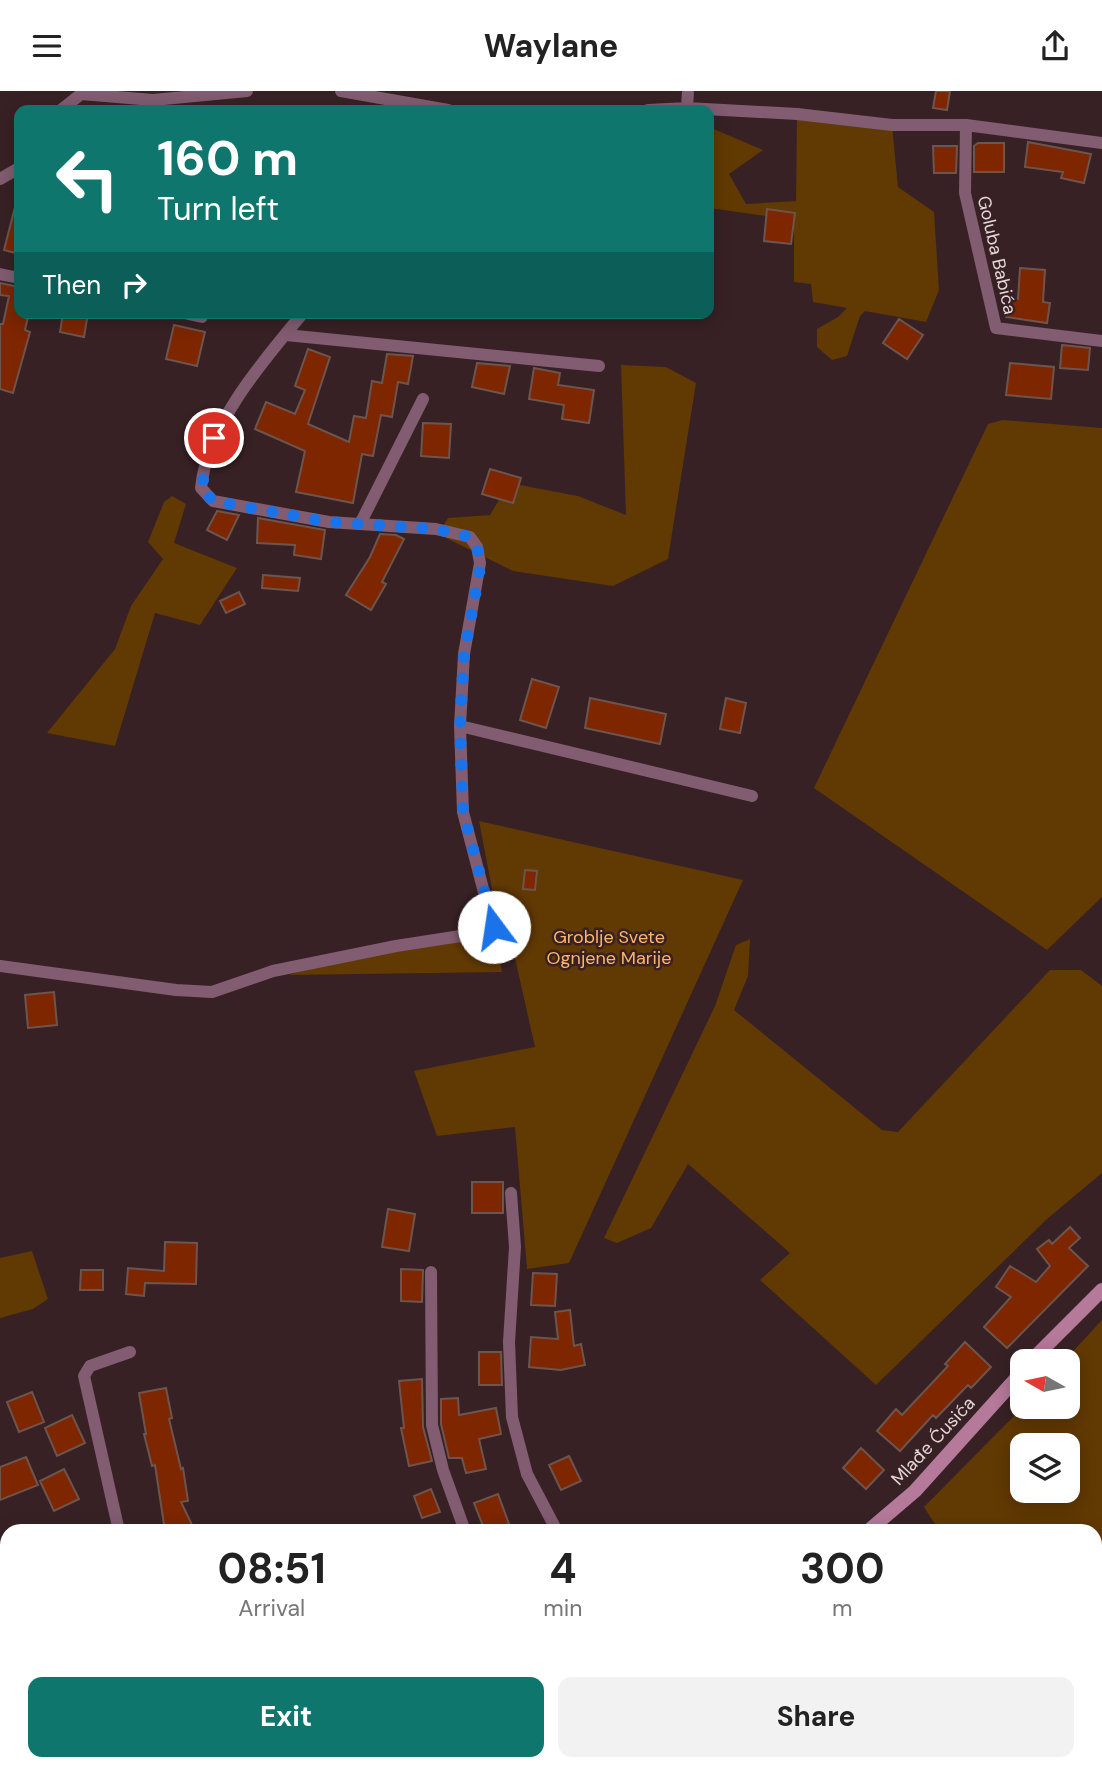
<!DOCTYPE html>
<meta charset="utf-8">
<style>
body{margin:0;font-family:"DM Sans",sans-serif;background:#f2f2f2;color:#222;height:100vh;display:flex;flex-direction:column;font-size:26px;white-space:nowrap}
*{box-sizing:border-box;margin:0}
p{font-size:23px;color:#767676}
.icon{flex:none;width:38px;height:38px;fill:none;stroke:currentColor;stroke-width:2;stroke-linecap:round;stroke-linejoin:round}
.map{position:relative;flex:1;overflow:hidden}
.drawer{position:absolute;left:0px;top:1433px;width:1102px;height:247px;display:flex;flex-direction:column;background:#fff;border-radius:21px 21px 0 0;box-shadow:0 4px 18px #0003}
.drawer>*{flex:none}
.guide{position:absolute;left:14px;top:14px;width:700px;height:214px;border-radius:14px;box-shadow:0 4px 18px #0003;background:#0f766e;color:#fff;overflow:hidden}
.needle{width:46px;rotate:279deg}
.fabs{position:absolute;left:1010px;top:1258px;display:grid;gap:14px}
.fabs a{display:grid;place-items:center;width:70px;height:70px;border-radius:14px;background:#fff;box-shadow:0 4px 18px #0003;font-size:35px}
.pin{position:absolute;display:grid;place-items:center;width:60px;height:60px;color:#fff;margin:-30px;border:4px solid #fff;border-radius:50%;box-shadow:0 2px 7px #0007}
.me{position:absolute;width:77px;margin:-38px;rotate:346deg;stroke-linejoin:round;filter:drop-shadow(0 0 5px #0008)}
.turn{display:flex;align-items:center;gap:24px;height:147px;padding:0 28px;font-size:32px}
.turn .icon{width:91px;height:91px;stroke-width:2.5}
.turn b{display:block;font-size:49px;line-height:60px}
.then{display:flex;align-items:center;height:66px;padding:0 28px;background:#0003;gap:14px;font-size:26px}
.eta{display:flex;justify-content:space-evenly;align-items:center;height:119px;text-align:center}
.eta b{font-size:42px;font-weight:700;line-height:49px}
.action{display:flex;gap:14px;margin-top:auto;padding:14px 28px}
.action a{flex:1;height:80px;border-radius:14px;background:#0f766e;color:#fff;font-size:28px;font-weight:700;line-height:80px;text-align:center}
.action a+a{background:#f2f2f2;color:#222}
header{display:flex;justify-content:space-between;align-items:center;height:91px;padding:0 28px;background:#fff;font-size:32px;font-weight:700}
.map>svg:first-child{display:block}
.green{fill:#613903;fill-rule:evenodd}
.building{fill:#7d2600;stroke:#6d554e;stroke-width:2}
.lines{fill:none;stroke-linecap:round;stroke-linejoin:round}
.street{stroke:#825c71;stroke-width:12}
.secondary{stroke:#b5799a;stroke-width:14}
.route{stroke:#1a73e8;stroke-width:12;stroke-dasharray:0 21.6}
.labels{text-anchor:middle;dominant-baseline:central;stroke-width:5;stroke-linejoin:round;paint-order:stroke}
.street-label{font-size:18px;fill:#e5d6d7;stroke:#372124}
.park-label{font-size:18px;fill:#ffb669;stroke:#372124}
</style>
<header><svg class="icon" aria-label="menu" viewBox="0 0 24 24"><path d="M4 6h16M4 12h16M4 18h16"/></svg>Waylane<svg class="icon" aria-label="share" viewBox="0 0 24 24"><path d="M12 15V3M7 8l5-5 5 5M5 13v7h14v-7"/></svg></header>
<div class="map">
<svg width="1102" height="1679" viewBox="0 0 1102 1679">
<rect width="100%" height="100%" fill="#372124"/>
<path class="green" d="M797 23 892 34 898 96 934 121 939 199 926 231 865 220 860 225 847 265 832 269 817 256V238L838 226 847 217 813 211 811 193 794 191V129L709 117V36L763 59 729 83 746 113 796 110Z
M621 274 666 276 696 292 668 468 613 495 513 480 438 443 448 427 490 424 509 392 578 405 626 424Z
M1003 329 1102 337V806L1047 859 814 697 988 333Z
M172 405 186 413 174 452 237 477 200 534 155 522 115 655 47 642 115 558 131 515 163 468 148 451 164 411Z
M479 730 743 789 569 1172 527 1178 515 1036 437 1045 414 980 535 956 503 814 493 803Z
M480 842 497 852 502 881 289 884 349 865Z
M750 848 748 885 734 919 882 1039 898 1041 1050 879H1081L1102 895V1082L1047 1128 876 1294 760 1189 790 1162 688 1073 651 1137 617 1152 604 1147 715 915 736 854Z
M32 1160 48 1208 33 1218 0 1227V1167Z
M1102 1229V1612L1096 1608V1440H939L924 1416 1023 1316H1068V1270H1064ZM1022 1354H1068V1400H1022Z
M738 1673H997L1001 1679H736Z"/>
<path class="building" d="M936 0H950L947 19 933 17Z
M1028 51 1091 63 1084 92 1061 87 1063 81 1025 76Z
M978 52H1004V81H974V55Z
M933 55H957L956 82H934Z
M15 116 19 117V163L4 159Z
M767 118 795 122 791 153 764 150Z
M1020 177 1045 179 1043 211 1050 212 1047 232 1006 226 1008 207 1018 208Z
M0 192 19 196V222H29L25 239 30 241 13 302 0 298V233H3L9 205 0 204Z
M63 222H88L84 246 60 241Z
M899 228 923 244 907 268 883 252Z
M174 234 205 241 197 275 166 268Z
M1062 254 1090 257 1088 279 1060 277Z
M308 258 330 266 308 333 349 351 354 325 366 327 372 290 382 292 387 263 413 265 408 293 398 291 392 326 381 324 373 365 362 363 353 412 296 401 305 360 255 338 266 311 295 323 305 299 295 295Z
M477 272 510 275 504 303 472 296Z
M1010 272 1054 276 1051 308 1006 304Z
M534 277 560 282 558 294 594 299 589 332 562 328 564 314 529 308Z
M423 332 451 333 449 367 421 365Z
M490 378 521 387 513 412 482 403Z
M217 420 239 424 227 449 207 439Z
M258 427 325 439 321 468 294 464 295 454 257 452Z
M380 443 396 444 404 448 382 491 386 493 371 519 346 504 370 466Z
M263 484 300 487 298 500 262 497Z
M239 501 245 513 226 522 220 510Z
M532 588 559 596 546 637 520 629Z
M590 607 666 623 660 653 585 637Z
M726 607 746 612 740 642 720 638Z
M525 779 537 780 535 799 523 798Z
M54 901 57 934 28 937 25 904Z
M472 1091H503V1122H472Z
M388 1118 415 1123 409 1160 382 1156Z
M1070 1136 1080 1147 1069 1157 1088 1175 1007 1257 984 1236 1011 1206 996 1196 1010 1175 1036 1191 1050 1175 1037 1158 1049 1149 1052 1153Z
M165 1151 197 1152 196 1193 145 1192 144 1205 126 1203 128 1177 164 1180Z
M401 1178 423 1179 422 1211 401 1210Z
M81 1179H103V1199H80Z
M533 1182 557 1183 555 1215 531 1214Z
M570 1219 574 1255 581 1253 585 1274 561 1279 529 1276 531 1246 558 1248 555 1221Z
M965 1251 991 1276 971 1297 968 1294 936 1327 933 1324 900 1360 877 1340 896 1318 902 1324 948 1275 945 1273Z
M479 1261H501L502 1294H479Z
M422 1288 423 1336 432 1370 409 1375 401 1337H404L399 1290Z
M166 1297 172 1327 169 1328 181 1378 183 1377 188 1410 181 1411 195 1440H165L155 1374 152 1375 144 1343H146L139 1302Z
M32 1301 44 1331 19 1341 7 1311Z
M458 1307 459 1324 496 1317 501 1343 479 1348 486 1378 466 1382 462 1367H449L441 1333V1308Z
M72 1324 85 1352 57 1365 45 1337Z
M861 1357 884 1379 866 1398 843 1377Z
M569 1365 581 1390 561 1399 549 1374Z
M26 1366 38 1394 0 1409V1376Z
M64 1378 79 1408 54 1420 40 1390Z
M431 1398 440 1421 422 1427 414 1405Z
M498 1403 509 1433 485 1440 474 1412Z"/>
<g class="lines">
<path class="street" d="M341 0 448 19
M687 17 688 0
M61 19 81 3 153 9 247 0
M648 19 687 17 797 23 892 34H966L1102 52
M966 34 965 102 996 237 1102 250
M0 88 19 77
M0 183 19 187
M184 222 202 226
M286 244 599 275
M360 433 423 308
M460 635 752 705
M0 875 176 899 212 901 273 880 396 855 480 842 493 836 463 721 460 635 464 563 480 472 477 456 470 446 436 438 329 431 213 410 201 397C207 334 263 270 303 222
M511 1102 515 1156 509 1251 512 1326 527 1383 557 1440
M431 1181 432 1334 443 1379 465 1440
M119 1440 84 1285 90 1275 130 1261
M211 1673 215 1679"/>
<path class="secondary" d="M1031 1270 1102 1199
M868 1440 915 1400 1022 1281
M520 1679 524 1673"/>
</g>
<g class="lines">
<path class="route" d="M214 347 201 397 213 410 329 431 436 438 470 446 477 456 481 472 464 563 460 635 463 721 494 836"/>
</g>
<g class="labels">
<g class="street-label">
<text transform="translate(997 164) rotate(77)">Goluba Babića</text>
<text transform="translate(933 1350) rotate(-47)">Mlađe Ćusića</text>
</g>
<g class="park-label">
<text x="609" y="846">Groblje Svete<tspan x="609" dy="21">Ognjene Marije</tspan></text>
</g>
</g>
</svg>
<div class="fabs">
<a><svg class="needle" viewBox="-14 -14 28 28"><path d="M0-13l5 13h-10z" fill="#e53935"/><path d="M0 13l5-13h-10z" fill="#767676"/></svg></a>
<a><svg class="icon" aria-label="layers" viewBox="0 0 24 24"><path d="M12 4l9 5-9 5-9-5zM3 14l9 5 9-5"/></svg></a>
</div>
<div class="pin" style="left:214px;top:347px;background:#d93025"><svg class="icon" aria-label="arrive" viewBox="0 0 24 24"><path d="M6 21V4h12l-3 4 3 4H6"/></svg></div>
<svg class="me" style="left:494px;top:836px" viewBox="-20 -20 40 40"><circle r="19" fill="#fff"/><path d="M0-13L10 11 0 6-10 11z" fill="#1a73e8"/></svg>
<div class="guide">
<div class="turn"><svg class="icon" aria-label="left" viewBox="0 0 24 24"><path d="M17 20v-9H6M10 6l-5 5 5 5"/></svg><div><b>160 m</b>Turn left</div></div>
<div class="then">Then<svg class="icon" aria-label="right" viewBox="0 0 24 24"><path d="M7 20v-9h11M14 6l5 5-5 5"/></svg></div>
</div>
<section class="drawer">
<div class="eta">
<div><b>08:51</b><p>Arrival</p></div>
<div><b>4</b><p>min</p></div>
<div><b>300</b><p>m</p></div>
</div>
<div class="action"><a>Exit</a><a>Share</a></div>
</section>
</div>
